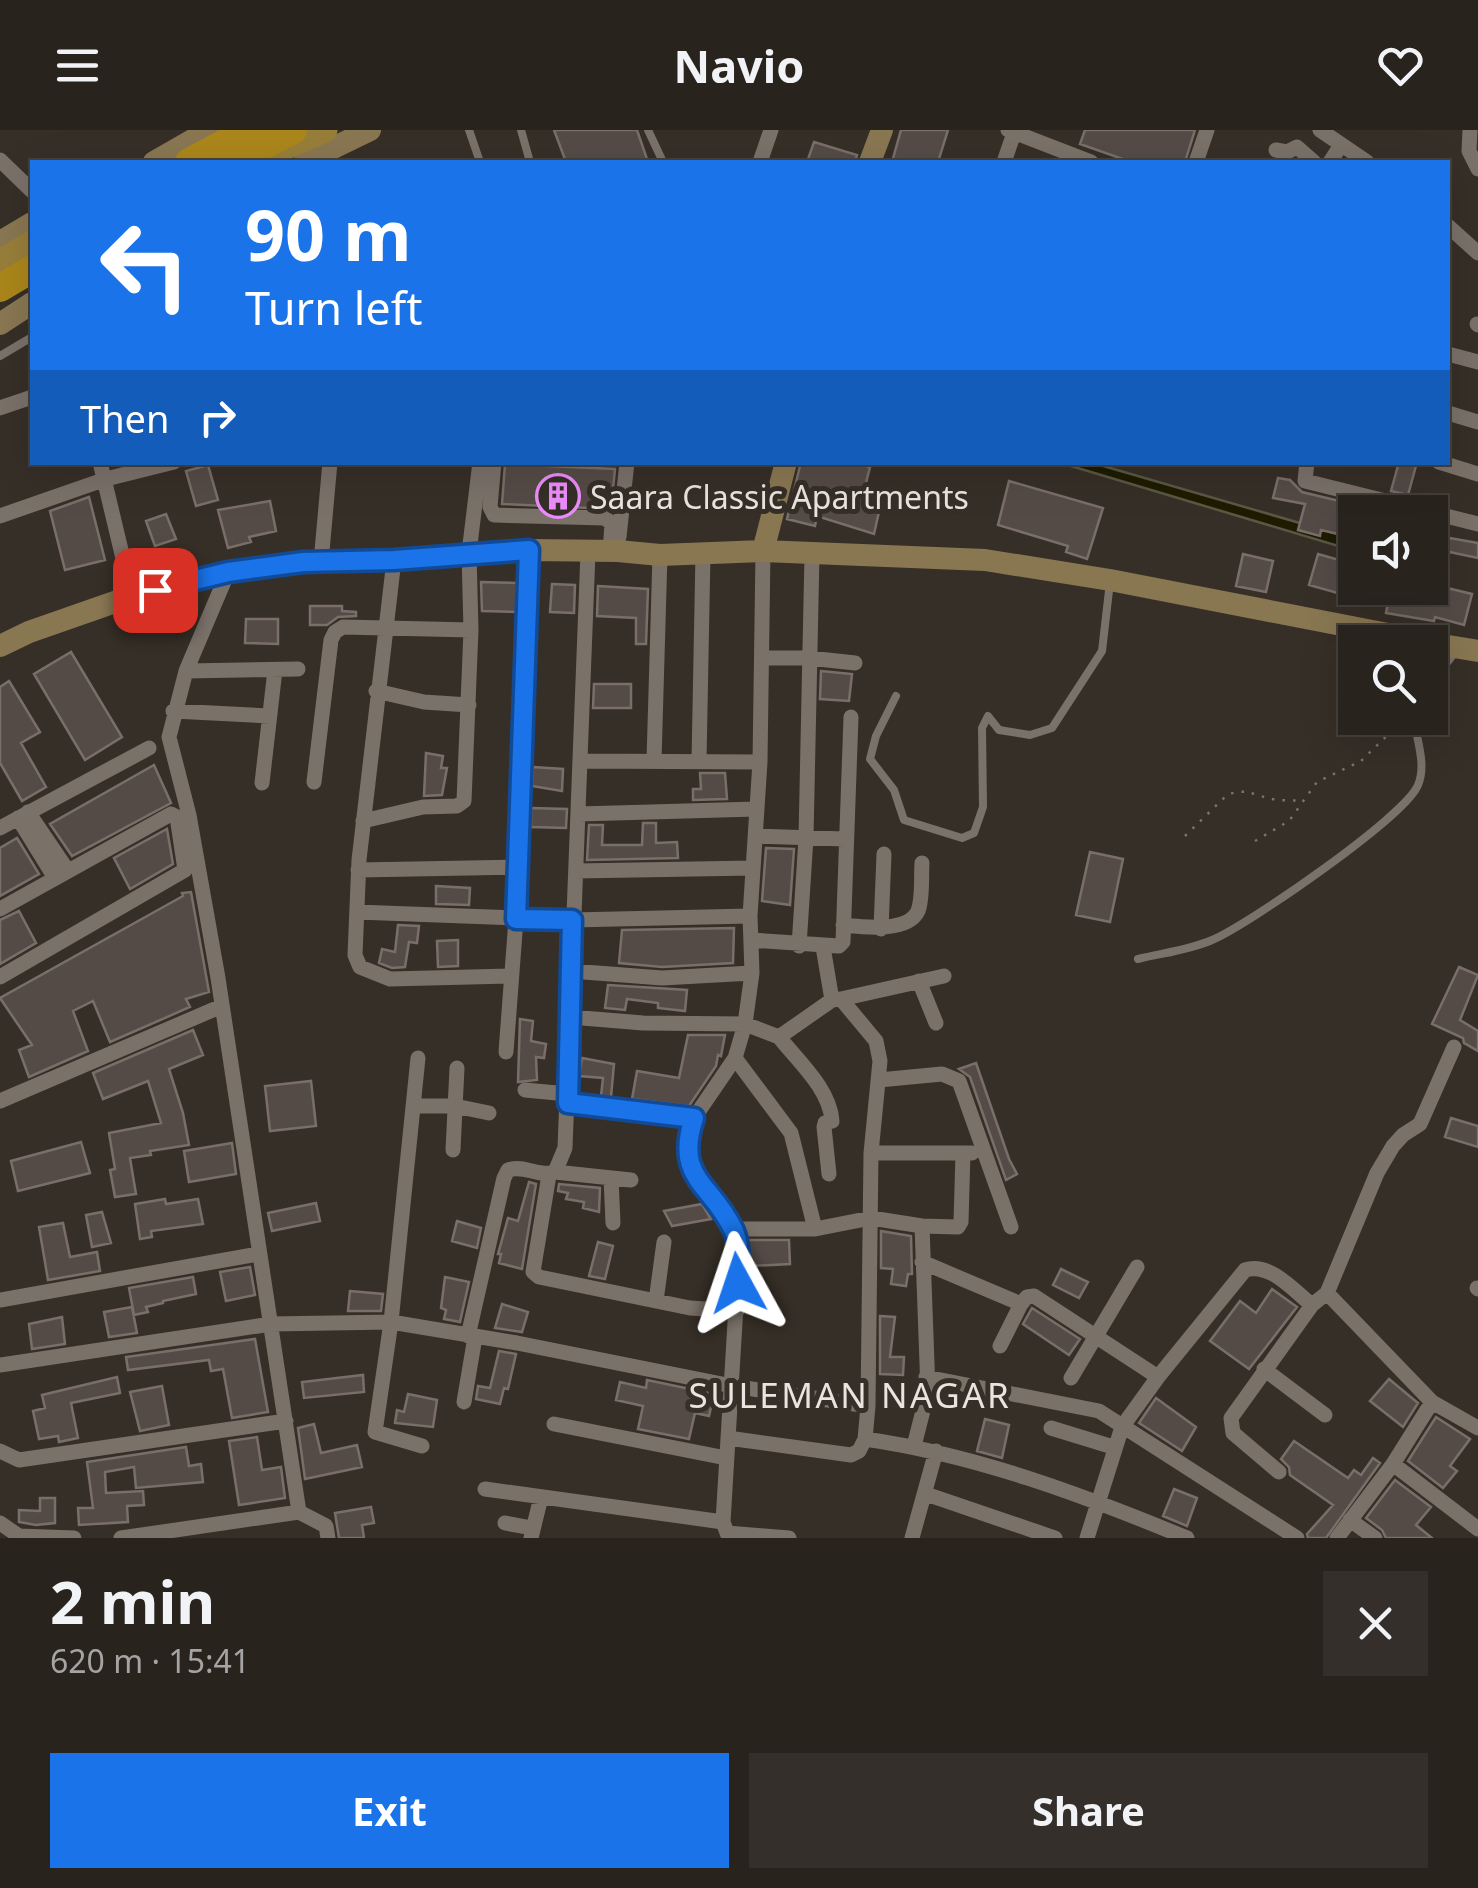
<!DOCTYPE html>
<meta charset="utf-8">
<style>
body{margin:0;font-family:"Noto Sans",sans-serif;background:#342f2a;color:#f1f3f6;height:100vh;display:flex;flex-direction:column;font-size:38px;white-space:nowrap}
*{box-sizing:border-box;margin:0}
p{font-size:32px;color:#a5a4a4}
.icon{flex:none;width:55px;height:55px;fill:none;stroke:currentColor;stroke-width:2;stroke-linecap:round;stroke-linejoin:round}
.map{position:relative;height:1408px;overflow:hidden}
.details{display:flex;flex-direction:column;background:#28231d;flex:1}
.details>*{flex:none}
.guide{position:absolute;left:30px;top:30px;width:1420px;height:305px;border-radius:0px;box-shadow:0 10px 40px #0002,0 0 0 2px #44403b;background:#1a73e8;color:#fff;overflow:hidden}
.tools{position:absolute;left:1338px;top:365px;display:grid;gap:20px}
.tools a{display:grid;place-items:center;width:110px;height:110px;border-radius:0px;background:#28231d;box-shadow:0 10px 40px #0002,0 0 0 2px #44403b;font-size:50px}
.pin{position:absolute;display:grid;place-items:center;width:85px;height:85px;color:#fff;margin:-42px;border-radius:20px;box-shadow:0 5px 15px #0006}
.me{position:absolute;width:110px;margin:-55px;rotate:355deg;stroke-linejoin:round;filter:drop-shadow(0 0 8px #0008)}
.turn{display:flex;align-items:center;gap:35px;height:210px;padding:0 50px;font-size:45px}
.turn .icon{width:130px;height:130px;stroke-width:2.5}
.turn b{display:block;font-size:70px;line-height:85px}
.then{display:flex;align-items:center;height:95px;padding:0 50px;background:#0003;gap:20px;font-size:38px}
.round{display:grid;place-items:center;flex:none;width:105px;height:105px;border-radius:0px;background:#342f2a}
.summary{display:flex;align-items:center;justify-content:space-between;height:170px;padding:0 50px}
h1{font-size:60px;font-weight:700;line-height:75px}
.button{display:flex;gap:20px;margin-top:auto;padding:20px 50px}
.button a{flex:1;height:115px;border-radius:0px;background:#1a73e8;color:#fff;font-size:40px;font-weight:700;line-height:115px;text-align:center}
.button a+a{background:#342f2a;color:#f1f3f6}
header{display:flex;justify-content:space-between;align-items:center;height:130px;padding:0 50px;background:#28231d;font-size:45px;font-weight:700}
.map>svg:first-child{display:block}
.water{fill:#1d1c00;stroke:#5a5843;stroke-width:2.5}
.building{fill:#554b46;stroke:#796e69;stroke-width:2.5}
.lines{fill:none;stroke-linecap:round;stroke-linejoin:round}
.path{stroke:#7a746d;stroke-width:2.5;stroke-dasharray:2.5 8;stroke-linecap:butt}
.lane{stroke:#7a7169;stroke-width:8}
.street{stroke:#7a7169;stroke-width:15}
.secondary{stroke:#897752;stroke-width:22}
.primary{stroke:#977e3a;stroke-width:25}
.highway{stroke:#ab861b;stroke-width:28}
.route-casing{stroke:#114b97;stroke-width:25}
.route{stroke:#1a73e8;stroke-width:18}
.labels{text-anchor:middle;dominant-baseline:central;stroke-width:10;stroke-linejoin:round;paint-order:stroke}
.poi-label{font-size:32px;fill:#e9e4df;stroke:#362f27;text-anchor:start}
.neighbourhood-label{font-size:35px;letter-spacing:2.5px;fill:#e9e4df;stroke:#362f27}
</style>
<header><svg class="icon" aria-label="menu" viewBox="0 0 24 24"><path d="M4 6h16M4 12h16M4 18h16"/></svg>Navio<svg class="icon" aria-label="heart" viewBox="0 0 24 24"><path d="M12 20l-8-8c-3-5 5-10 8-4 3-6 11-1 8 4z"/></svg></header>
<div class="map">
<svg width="1478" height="1408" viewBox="0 0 1478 1408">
<rect width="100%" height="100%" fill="#362f27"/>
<path class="water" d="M1061 333H1093L1355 409V421Z"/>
<path class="building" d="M554 0H637L648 32H566Z
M901 0H948L938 32H892Z
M1085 0H1195L1185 32H1131L1080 14Z
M814 12 857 25 855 32H807Z
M801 332H853L870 337 862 369 881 373 874 404 817 386 815 396 787 389Z
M1399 332H1417L1408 365 1391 361Z
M505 334 615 339 611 379 502 374Z
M208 335 218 370 196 376 186 341Z
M1278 348 1290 350 1302 362 1385 382H1355V408L1321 400 1320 406 1298 400 1305 374 1273 368Z
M1009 351 1103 378 1087 429 1066 422 1068 416 998 395Z
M89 367 105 430 65 440 50 381Z
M270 371 276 401 249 407 251 412 228 418 218 380Z
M166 384 176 409 155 416 146 391Z
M1432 394 1447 398 1444 407 1478 413V428L1440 420 1433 443H1430Z
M1243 424 1273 431 1266 462 1236 456Z
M1318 424 1350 433 1341 464 1309 455Z
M481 452 517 453 516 482 482 481Z
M552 454 575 455 574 483 550 482Z
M598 456 648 459 646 514H636V488L597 486Z
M1443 457 1472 464 1464 495 1435 487 1434 491 1386 483 1391 458 1443 460Z
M310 476H342V481L356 482V486L338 487 327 495H310Z
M246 489H278V514L245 513Z
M71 522 122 607 85 630 34 544Z
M821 541 852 544 849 571 820 569Z
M9 551 40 602 21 613 46 657 22 671 0 633V557Z
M594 554H631V578H593Z
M426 623 443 626 441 638H447L442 665 424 666Z
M154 635 171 673 72 726 50 694Z
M533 637 563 639 562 661 532 656Z
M700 643H725L727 669 693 670V659H701Z
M531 678 567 679 566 698 531 697Z
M643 693H656V713L677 712 678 728 587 730 589 695H603L602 715H642Z
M167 699 173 734 130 759 114 728Z
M17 708 39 744 0 766V718Z
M766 718 794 719 790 775 762 771Z
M1090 722 1123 729 1110 792 1076 785Z
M436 756 470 758 469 775 436 774Z
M191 762 209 862 186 869 190 877 110 912 93 871 73 881 88 921 29 947 19 920 32 915 0 868 183 766 182 763Z
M19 781 36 813 0 834V790Z
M398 795 419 796 417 813 409 812 405 837 392 838 379 833 382 819 395 822Z
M734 798 733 833 662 837 619 833 622 800Z
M458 810V836L438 837 437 811Z
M1459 837 1478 845 1460 890 1478 901V921L1464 913 1463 908 1432 894Z
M608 855 687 860 685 881 658 878V873L627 869 625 880 605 878Z
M520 889 533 891 531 911 546 914 544 928 536 927 537 950 518 952Z
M193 900 203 925 169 939 183 983 189 1015 150 1021 151 1025 130 1028 136 1064 115 1067 110 1040 115 1039 109 1003 161 993 148 951 103 969 93 943Z
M688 905H725L721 926 718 925 716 936 689 976 632 969 637 941 679 948Z
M582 928 614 934 611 967 601 966 603 948 579 946Z
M976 933 1009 1029 1017 1044 1006 1050 970 947 959 939Z
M311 951 316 996 270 1001 265 956Z
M1451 988 1478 996V1017L1445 1007Z
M81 1012 90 1043 18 1061 11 1031Z
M232 1013 236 1044 189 1052 184 1021Z
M529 1052 536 1054 522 1139 499 1133 501 1124H498L508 1088 518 1091Z
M559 1054 600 1058 599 1082 583 1078 584 1072 566 1069 568 1063 558 1061Z
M165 1069 166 1074 198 1069 203 1094 151 1101 152 1107 140 1109 135 1074Z
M316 1073 320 1091 272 1101 268 1083Z
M702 1074 711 1089 672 1096 664 1081Z
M102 1082 111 1113 92 1117 86 1085Z
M457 1091 481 1098 477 1118 452 1111Z
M63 1093 70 1127 97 1122 100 1141 48 1150 39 1097Z
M881 1101 911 1106 912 1144H908L906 1156 891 1154 893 1139 881 1138Z
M747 1110H789L790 1134 750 1136Z
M598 1112 613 1116 605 1149 589 1146Z
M250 1137 255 1165 226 1171 220 1142Z
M1061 1139 1088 1152 1079 1168 1053 1155Z
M193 1147 196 1164 163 1171V1173L146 1177 148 1182 134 1185 129 1158Z
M445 1147 469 1152 460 1192 444 1189 446 1180 441 1178Z
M1272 1159 1297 1177 1249 1239 1210 1211 1240 1171 1256 1183Z
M350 1161 383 1164 381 1181H348Z
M502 1174 528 1182 522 1202 495 1198Z
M132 1177 137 1203 109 1207 104 1182Z
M1032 1178 1080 1209 1069 1225 1023 1194Z
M880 1186 895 1187 890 1227H904L903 1245 880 1244Z
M62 1187 65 1214 32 1219 29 1194Z
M255 1209 268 1282 232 1288 223 1239 211 1241 209 1230 128 1240 126 1227Z
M499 1221 516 1224 508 1259 504 1258 500 1274 476 1269 478 1256 490 1258Z
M363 1245 364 1262 304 1268 302 1252Z
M117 1247 120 1263 71 1273 78 1308 59 1312 58 1306 39 1309 33 1281 45 1278 42 1265Z
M1389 1249 1418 1273 1403 1297 1370 1271Z
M647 1250 714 1264 709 1286 695 1283 689 1309 638 1299 643 1276 616 1270 620 1252 646 1258Z
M162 1256 169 1295 140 1301 130 1262Z
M408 1264 437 1270 433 1297 395 1293 397 1280 404 1282Z
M1156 1268 1196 1297 1182 1321 1139 1293Z
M1436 1287 1470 1309 1450 1336 1457 1341 1443 1358 1408 1331Z
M985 1289 1009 1295 1002 1328 977 1321Z
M314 1294 321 1323 357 1315 362 1337 305 1349 298 1298Z
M257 1307 262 1340 281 1337 285 1368 239 1375 229 1311Z
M1294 1311 1348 1348 1354 1340 1361 1345 1373 1328 1380 1333 1326 1408H1308L1307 1404 1333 1375 1290 1345 1289 1337 1281 1329Z
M186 1317 189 1336 201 1334 203 1352 136 1358 134 1337 105 1342 106 1363 143 1361 144 1375 127 1376 128 1392 79 1395 78 1378H93L87 1332Z
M1395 1350 1431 1377 1416 1395 1432 1408H1386L1382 1400 1366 1388Z
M1174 1359 1197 1368 1187 1396 1163 1386Z
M40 1368H55V1393L36 1395 19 1392V1380L40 1381Z
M371 1377 374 1393 362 1395 364 1408H339L335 1383Z"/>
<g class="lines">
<path class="path" d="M1185 706 1227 665C1245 658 1251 664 1268 668 1278 671 1291 670 1302 671
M1255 711 1289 691 1317 652 1361 631 1401 592"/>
<path class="lane" d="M469 0 480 32
M521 0 530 32
M648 0 663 32
M0 226 32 207
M1430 555 1455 522
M896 566 876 606 870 629 894 660 904 690 962 708 974 703 983 677 982 598 988 586 999 600 1030 605 1052 598 1102 521 1110 452
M1138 829C1162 823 1190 820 1212 810 1248 795 1406 686 1418 655 1427 634 1416 609 1414 588"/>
<path class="street" d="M1008 0 1091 32
M1320 0 1367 32
M1470 0 1469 21 1478 39
M1276 20 1287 22 1297 17 1314 32
M0 30 32 61
M760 32 771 0
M1004 32 1014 3
M1196 32 1207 0
M1330 32 1341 15
M1448 96 1478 123
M1477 194 1478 195
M1448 224 1478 232
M0 278 32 267
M1448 283 1478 292
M100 332 132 466
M494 332 490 377 494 385 605 388 612 394 610 422
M1307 332 1305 351 1478 394
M1439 332 1478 344
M0 386 106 349 174 332
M619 407 627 332
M394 430 359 730 355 825 360 837 390 849 511 846
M321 432 330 332
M228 442 186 541 169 607 189 685 218 848 299 1382 326 1396 328 1408
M762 528H809L855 533
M186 541 298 539
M376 561 424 572 469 575
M173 581 269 586
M654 630 660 425
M580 631 760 632
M699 631 703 423
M314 652 331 510 335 502 343 497 471 500
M262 653 275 540
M28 682 68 741
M579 684 756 679
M18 688 55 748
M363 691 423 677 457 676 464 671 471 500 469 423 480 332
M0 698 149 618
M755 706 845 709
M358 740 517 737
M576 741 753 738
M0 779 171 684 177 687 185 740 0 847
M357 782 572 790 750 786
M843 795C862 797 908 803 918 781 923 768 921 747 922 733
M881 799 884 724
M751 810 839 816 843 812 851 587
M799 816 806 708 812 424
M571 841 662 848 752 843
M919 851 936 893
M841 869 944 846
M570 887 643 893 745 894 779 907 832 870
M779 907C798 931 830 959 832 991L825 993 824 997 829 1044
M506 922 516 789 529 420
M418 928 391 1192 375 1302 422 1316
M735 928 791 1003 815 1099
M879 950 942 944 959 951 1011 1097
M525 960 568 964
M0 971 222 876
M568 973 694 988
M415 976H455L489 983
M453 1020 457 938
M871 1023H972
M555 1042 631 1050
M549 1045 533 1142 539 1147 690 1178 737 1181
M611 1048 613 1093
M733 1099H815L871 1088 922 1096 958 1097 961 1092 963 1023
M922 1132 1021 1174 1027 1167 1034 1166 1158 1247
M1477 1158 1478 1159
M1327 1163 1432 1272 1478 1298
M0 1170 258 1124
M656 1171 664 1112
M468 1206 504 1048 508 1040C524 1034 540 1048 555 1042L565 1018 588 422
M1000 1216 1021 1174
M0 1235 271 1194 391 1192 517 1213 732 1256 868 1276
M1264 1239 1325 1285
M926 1247 1099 1281 1297 1408
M1071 1248 1137 1137
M464 1272 475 1207
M554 1294 726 1328
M1051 1298 1113 1317
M728 1308 851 1325 859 1321 865 1309 868 1276 871 1023 880 931 876 911 841 869 832 870 823 817
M865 1309C976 1325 1083 1365 1187 1408
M914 1316 928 1261 922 1096
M0 1321 19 1330 286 1291
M1393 1334 1478 1399
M1279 1342 1233 1303 1231 1288 1312 1175 1327 1163 1377 1043 1393 1016 1403 1005 1420 994 1454 917
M485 1359 723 1392
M926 1364 1055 1408
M1350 1390 1375 1408
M0 1393 19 1406 74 1408
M505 1393 532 1398
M727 1403 789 1408
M121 1408 299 1382
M531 1408 541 1367
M729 1408 723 1392 739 1126 733 1099 691 1038 685 1014 694 988 735 928 745 894 752 843 750 786 760 632 763 421
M912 1408 936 1321
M1087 1408 1122 1297 1158 1247 1245 1140C1270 1132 1293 1160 1312 1175
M1337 1408 1393 1334 1432 1272"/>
<path class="secondary" d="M154 32 210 0
M304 32 370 0
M870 32 882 0
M0 112 32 93
M0 194 32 173
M763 421 786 332
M1430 513 1478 521
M0 516 29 502 132 466 228 442 303 432 394 430 529 420 618 421 660 425 763 421 985 430 1110 450 1429 512"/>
<path class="primary" d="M270 24 325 0
M0 132 32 113"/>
<path class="highway" d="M189 32 249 0
M232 32 293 0
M0 158 32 139"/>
</g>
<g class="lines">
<g class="route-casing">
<path id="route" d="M155 460 228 442 303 432 394 430 529 420 516 789 572 790 568 973 694 988C674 1048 711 1053 733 1099 741 1116 739 1135 738 1153"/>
</g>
<use href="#route" class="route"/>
</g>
<defs>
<g id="building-ring" transform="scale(2.25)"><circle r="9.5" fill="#362f27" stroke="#ec8cfb" stroke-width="1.5"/><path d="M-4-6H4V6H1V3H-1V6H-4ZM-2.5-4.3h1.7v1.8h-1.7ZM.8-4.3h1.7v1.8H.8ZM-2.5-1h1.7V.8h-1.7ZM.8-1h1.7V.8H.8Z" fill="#ec8cfb"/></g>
</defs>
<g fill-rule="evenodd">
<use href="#building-ring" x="558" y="366"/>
</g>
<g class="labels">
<g class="poi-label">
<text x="590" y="366">Saara Classic Apartments</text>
</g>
<g class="neighbourhood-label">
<text x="850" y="1264">SULEMAN NAGAR</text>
</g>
</g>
</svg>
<div class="tools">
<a><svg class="icon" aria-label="sound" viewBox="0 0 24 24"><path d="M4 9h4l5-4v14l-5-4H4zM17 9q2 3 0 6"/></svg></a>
<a><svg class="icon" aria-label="search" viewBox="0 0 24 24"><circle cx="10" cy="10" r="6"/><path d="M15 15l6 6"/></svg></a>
</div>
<div class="pin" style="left:155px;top:460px;background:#d93025"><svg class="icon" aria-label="arrive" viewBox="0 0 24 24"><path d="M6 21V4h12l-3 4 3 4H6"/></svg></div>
<svg class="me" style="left:738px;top:1153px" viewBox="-20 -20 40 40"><path d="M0-17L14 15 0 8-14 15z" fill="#1a73e8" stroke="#fff" stroke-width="4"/></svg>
<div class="guide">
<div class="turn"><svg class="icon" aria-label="left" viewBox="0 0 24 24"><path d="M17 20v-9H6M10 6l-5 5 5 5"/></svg><div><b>90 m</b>Turn left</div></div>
<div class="then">Then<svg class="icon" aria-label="right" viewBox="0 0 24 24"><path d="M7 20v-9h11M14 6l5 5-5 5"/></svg></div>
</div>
</div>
<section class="details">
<div class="summary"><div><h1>2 min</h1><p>620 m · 15:41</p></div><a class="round"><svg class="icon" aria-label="close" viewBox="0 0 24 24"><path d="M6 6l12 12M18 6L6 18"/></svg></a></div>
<div class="button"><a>Exit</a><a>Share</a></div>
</section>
